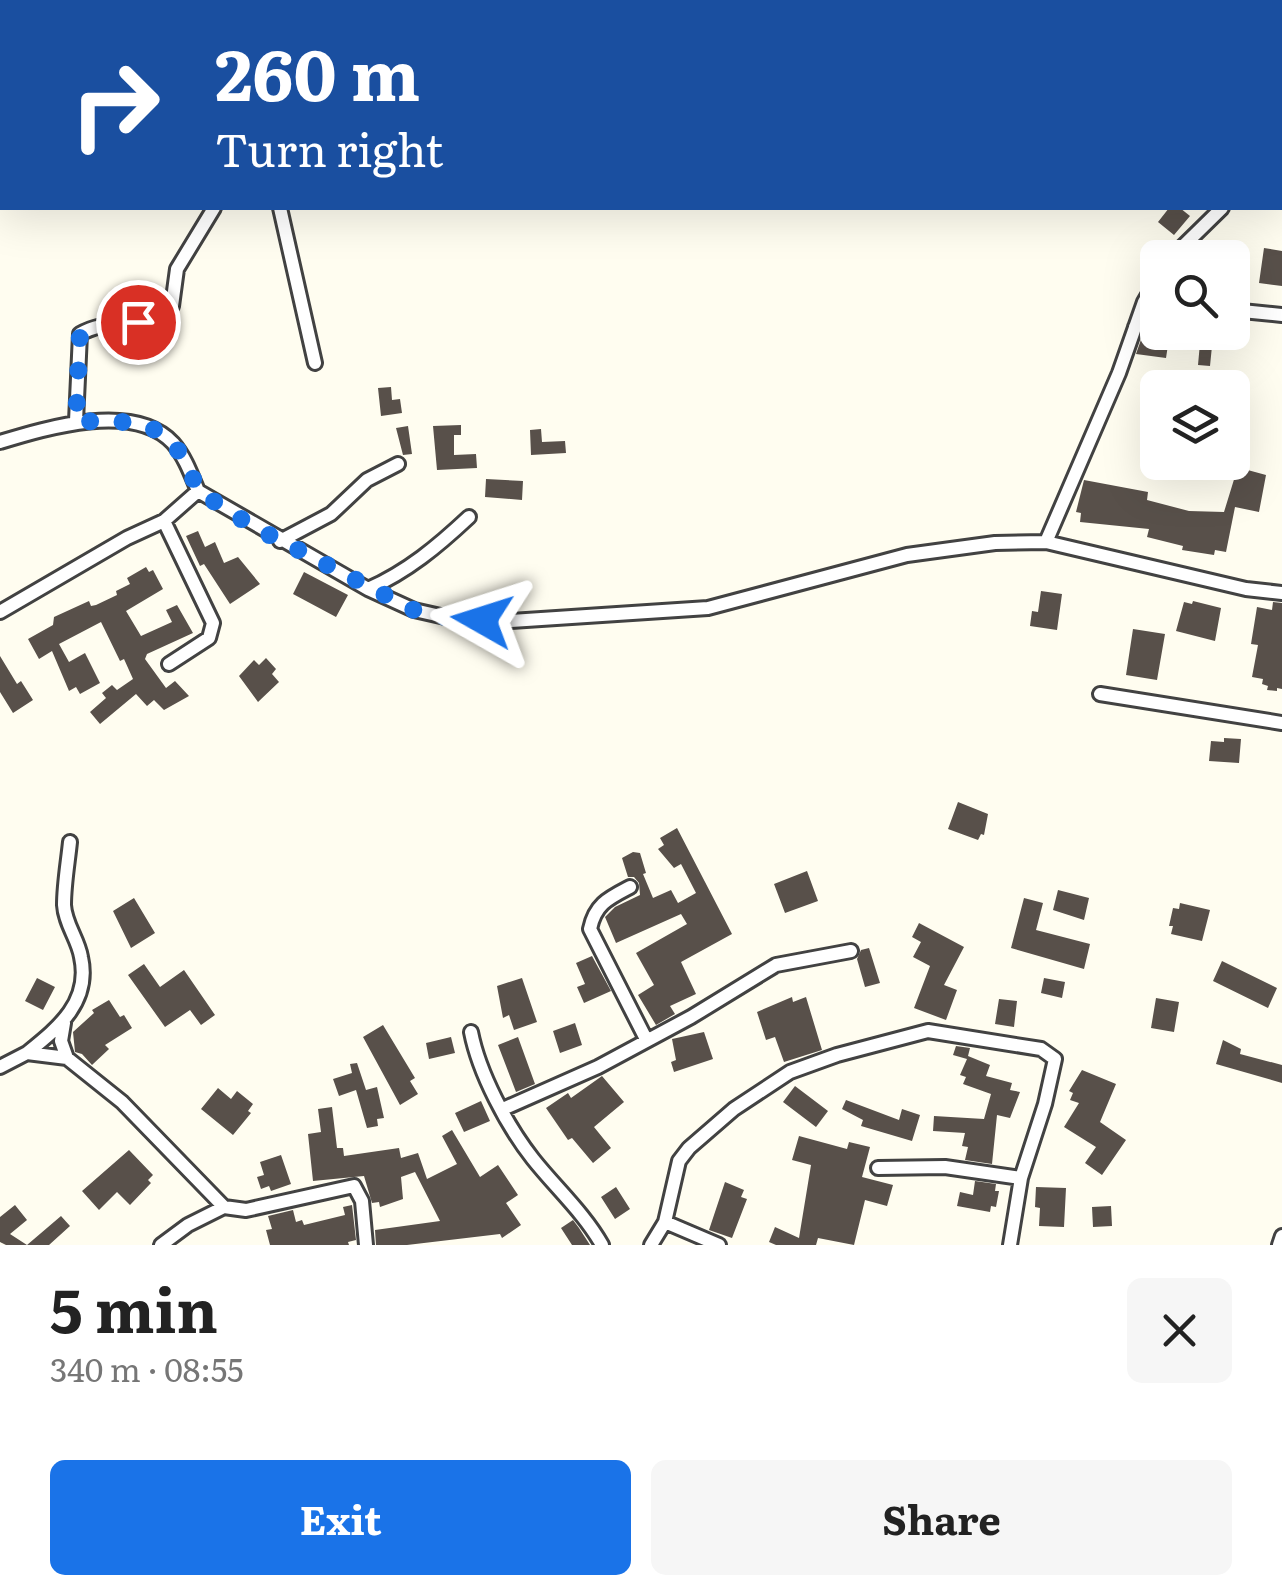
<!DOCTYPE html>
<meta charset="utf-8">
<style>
body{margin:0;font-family:Literata,serif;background:#f6f6f6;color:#222;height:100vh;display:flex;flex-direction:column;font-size:38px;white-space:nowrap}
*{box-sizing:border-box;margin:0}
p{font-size:32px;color:#767676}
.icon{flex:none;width:55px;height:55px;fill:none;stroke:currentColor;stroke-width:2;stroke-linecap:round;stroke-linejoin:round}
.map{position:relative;height:1245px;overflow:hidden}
.drawer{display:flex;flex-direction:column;background:#fff;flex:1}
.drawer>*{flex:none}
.hud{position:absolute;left:0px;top:0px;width:1282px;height:210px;box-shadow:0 10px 40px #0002;background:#1a4fa0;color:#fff;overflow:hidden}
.fabs{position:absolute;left:1140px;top:240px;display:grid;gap:20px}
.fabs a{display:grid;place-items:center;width:110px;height:110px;border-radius:15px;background:#fff;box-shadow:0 10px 40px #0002;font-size:50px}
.pin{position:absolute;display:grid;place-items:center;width:85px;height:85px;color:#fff;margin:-42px;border:5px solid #fff;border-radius:50%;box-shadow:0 2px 10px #0007}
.me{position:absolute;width:110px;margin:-55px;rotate:276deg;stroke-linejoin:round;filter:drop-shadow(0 0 8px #0008)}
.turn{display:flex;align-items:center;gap:35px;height:210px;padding:0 50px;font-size:45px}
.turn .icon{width:130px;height:130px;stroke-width:2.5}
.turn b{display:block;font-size:70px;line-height:85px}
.round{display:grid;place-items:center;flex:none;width:105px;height:105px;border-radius:15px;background:#f6f6f6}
.headline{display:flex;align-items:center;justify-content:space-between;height:170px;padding:0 50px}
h1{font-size:60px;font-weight:700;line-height:75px}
.primary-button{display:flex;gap:20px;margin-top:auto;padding:20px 50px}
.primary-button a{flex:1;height:115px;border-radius:15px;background:#1a73e8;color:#fff;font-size:40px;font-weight:700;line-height:115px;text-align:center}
.primary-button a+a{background:#f6f6f6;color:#222}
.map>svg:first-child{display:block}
.building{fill:#58504a}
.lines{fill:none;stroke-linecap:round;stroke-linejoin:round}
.street-casing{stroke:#424242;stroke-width:18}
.street{stroke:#fff;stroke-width:12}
.route{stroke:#1a73e8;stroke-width:18;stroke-dasharray:0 32.4}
</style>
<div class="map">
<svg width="1282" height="1245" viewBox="0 0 1282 1245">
<rect width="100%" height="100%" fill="#fffdf0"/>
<path class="building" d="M1169 208H1180L1190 216 1174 235 1158 222Z
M1264 248 1282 251V286L1259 283Z
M1158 328V332H1170L1166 358 1136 354 1143 334Z
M1201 332H1229L1226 348 1212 346 1210 366 1198 365Z
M391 387 392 400 400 399 402 413 381 416 378 388Z
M461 425V435H454V455L476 454 477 468 437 470 433 426Z
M408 426 412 454 403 455 396 428Z
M541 429 542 442 565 441 566 453 531 455 530 430Z
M1244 469 1266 475 1259 512 1235 507 1226 552 1215 550 1214 555 1182 550 1183 546 1147 537 1149 529 1080 522 1081 513 1076 512 1084 480 1148 492 1147 500 1189 511 1224 512 1236 473 1242 475Z
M486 479 523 481 522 500 485 497Z
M198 531 205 547 215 542 224 563 238 557 260 584 230 604 204 564 200 566 186 536Z
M146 567 149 572 153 570 163 589 126 611 141 636 172 622 166 610 177 605 193 633 147 654 145 659 166 688 175 681 189 696 164 710 154 700 147 706 136 694 100 724 90 712 106 698 102 693 112 685 117 690 133 679 124 659 120 661 101 622 59 644 69 662 85 653 100 683 80 694 76 687 69 691 52 651 39 659 28 639 53 625 54 617 89 601 91 606 96 605 117 595 116 591 130 584 127 578Z
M304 572 348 595 336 617 293 594Z
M1041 591 1062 594 1057 630 1030 626 1032 611 1038 612Z
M1193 601 1221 608 1215 641 1176 631 1184 602 1192 604Z
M1273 602 1282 603V689L1277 688V691L1267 690 1268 686 1262 684 1263 679 1252 677 1258 645 1251 644 1257 607 1272 610Z
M1133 629 1165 634 1157 680 1126 675Z
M0 656 17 684 21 681 33 700 13 713 0 692Z
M266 658 276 669 272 674 279 682 258 702 239 676 254 660 259 665Z
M1224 738 1241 739 1239 763 1209 761 1211 741 1224 742Z
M958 802 988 814 984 835 981 834 978 840 948 829Z
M677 828 732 934 681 962 696 994 670 1006 675 1014 656 1025 638 995 654 985 636 953 687 924 681 914 616 943 605 917 615 907 640 895 639 883 634 877H628L622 858 633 852 640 853 646 873 643 874 653 898 671 890 678 903 696 893 681 864 674 868 658 849 664 845 660 838Z
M807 871 818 901 785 913 774 884Z
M1058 890 1089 898 1084 920 1053 910Z
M134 898 155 933 131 948 113 911Z
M1024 898 1043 903 1036 930 1090 944 1084 969 1011 948Z
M1180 903 1210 910 1202 941 1171 934 1173 926H1169L1173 908 1179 909Z
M919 923 964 947 944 985 957 990 946 1020 914 1008 930 966 913 957 921 942 912 937Z
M869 948 880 983 865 987 857 959 861 950Z
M592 956 611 991 584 1003 577 987 585 984 576 963Z
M1222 961 1277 988 1268 1008 1213 981Z
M144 964 160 987 184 970 215 1015 201 1025 190 1010 165 1027 128 975Z
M37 978 55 987 43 1010 25 1001Z
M522 978 537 1022 514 1030 509 1015 503 1018 497 986Z
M1044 978 1065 982 1062 998 1041 993Z
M792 997 793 1002 806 997 822 1050 784 1062 775 1037 766 1040 757 1012Z
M1156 998 1179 1002 1174 1032 1151 1028Z
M999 999 1017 1001 1014 1027 995 1024Z
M109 1000 120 1017 124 1015 132 1028 105 1045 109 1049 92 1065 82 1054 75 1052 73 1032 94 1013 92 1010Z
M575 1023 582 1045 560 1053 553 1031Z
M383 1025 415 1078 410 1081 418 1094 400 1105 363 1037Z
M704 1032 713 1059 674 1072 671 1062 676 1060 672 1039Z
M451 1037 455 1053 429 1059 426 1043Z
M518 1037 535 1084 516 1092 498 1045Z
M1223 1040 1241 1049 1240 1054 1282 1065V1083L1216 1064Z
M956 1046 970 1048 968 1056 990 1065 986 1076 1012 1083 1010 1090 1020 1092 1010 1118 997 1115 992 1164 965 1160 968 1147 962 1146 965 1133 933 1131 934 1116 984 1119 991 1094 963 1084 966 1077 960 1075 967 1059 953 1055Z
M357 1063 366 1090 377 1087 384 1118 377 1119 378 1126 367 1128 356 1090 339 1096 333 1079 352 1073 350 1064Z
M1082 1070 1116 1084 1100 1122 1126 1140 1102 1175 1085 1163 1096 1147 1064 1127 1079 1103 1070 1100 1073 1093 1069 1091Z
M602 1076 624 1102 594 1127 611 1148 593 1163 572 1138 568 1140 546 1108 568 1093 571 1098Z
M795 1086 828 1111 816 1127 783 1102Z
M218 1088 231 1099 237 1091 253 1104 248 1111 251 1113 233 1135 201 1109Z
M846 1100 899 1120 902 1109 920 1115 912 1141 861 1126 863 1120 842 1109Z
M481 1101 490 1121 464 1132 455 1113Z
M332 1107 337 1148H343L344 1156 399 1148 401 1158 418 1153 427 1179 457 1164 442 1136 452 1130 480 1177 498 1165 518 1195 506 1203 521 1225 502 1238 500 1234 407 1245H376L375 1230 440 1221 415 1172 401 1177 403 1199 380 1207 379 1202 372 1203 364 1176 313 1181 308 1134 321 1132 318 1109Z
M799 1136 847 1149 849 1142 870 1147 862 1177 893 1185 887 1206 865 1200 854 1245 818 1238 816 1245H776L769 1242 775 1227 799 1238 811 1165 792 1160Z
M129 1150 153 1175 148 1180 151 1183 130 1205 117 1192 99 1210 82 1191Z
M281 1155 291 1184 271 1191 269 1186 261 1189 257 1177 264 1175 260 1162Z
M975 1181 996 1184 995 1191H999L996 1207 991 1206 990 1212 957 1206 960 1192 973 1195Z
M725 1182 744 1190 741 1197 747 1199 732 1238 709 1230Z
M616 1187 630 1209 615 1219 601 1197Z
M1036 1187 1066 1188 1064 1227 1039 1226 1040 1208 1035 1207Z
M15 1205 27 1220 10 1234 27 1245 61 1216 70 1226 49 1245H6L0 1242V1217Z
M352 1205 356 1240 348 1242 349 1245H270L266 1230 272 1229 268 1216 293 1210 296 1222 302 1220 304 1225 345 1215 343 1207Z
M1111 1206 1112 1226 1093 1227 1092 1207Z
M573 1220 579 1228 590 1245H572L561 1228Z"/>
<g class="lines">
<g class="street-casing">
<path id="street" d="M204 2 206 0
M1280 142 1282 140
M280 208 315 363
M1171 258 1222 208
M1158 278 1144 302 1119 373 1046 542 1246 589 1282 593
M1232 310 1282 315
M1135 327 1158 317
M76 421 80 334C109 317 145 329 172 306L177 269 214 208
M0 442C46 428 134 401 173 443 185 457 191 474 198 491L368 589C407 572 438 546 469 517
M164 521 213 623 209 638 169 664
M280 541 331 514 367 480 398 464
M368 589 414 610 454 619 511 621 708 608 907 555 995 543 1046 542
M0 612 127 538 164 521 198 491
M1100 694 1282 723
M630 887C609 898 595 904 590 929L646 1039
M64 1023 61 1041 67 1058
M471 1032C479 1073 507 1126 533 1159 556 1188 584 1213 602 1245
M27 1053C58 1028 91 1002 81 957 78 939 65 924 64 905 64 884 68 862 70 842
M0 1067 27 1053 67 1058 122 1102 224 1207
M503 1109 598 1067 691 1017 776 965 851 951
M878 1168 945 1167 1021 1178
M665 1222 719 1245
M161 1245 188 1225 224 1207 246 1210 354 1186 362 1201 366 1245
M651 1245 665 1222 679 1161 689 1148 734 1109 790 1072 837 1055 928 1031 1041 1049 1055 1059 1045 1104 1021 1178 1010 1245
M1279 1245 1282 1236"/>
</g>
<use href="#street" class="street"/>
</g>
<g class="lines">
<path class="route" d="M138 322 97 324 80 334 76 421 124 422 156 430 172 442 187 463 198 491 252 526 414 610 454 619 482 620"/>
</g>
</svg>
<div class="fabs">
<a><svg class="icon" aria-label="search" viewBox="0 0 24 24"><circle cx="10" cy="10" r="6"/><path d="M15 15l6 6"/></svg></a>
<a><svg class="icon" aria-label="layers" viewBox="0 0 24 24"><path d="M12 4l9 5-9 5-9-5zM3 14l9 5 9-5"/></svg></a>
</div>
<div class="pin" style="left:138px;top:322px;background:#d93025"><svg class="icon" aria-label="arrive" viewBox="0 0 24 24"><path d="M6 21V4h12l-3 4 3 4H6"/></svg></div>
<svg class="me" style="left:482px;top:620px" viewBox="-20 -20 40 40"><path d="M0-17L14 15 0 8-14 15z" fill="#1a73e8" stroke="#fff" stroke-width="4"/></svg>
<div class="hud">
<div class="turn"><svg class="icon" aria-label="right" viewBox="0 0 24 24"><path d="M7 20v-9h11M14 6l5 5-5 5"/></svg><div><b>260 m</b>Turn right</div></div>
</div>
</div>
<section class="drawer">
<div class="headline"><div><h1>5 min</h1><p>340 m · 08:55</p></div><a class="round"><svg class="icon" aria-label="close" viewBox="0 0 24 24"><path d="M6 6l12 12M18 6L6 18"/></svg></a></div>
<div class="primary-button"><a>Exit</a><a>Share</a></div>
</section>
